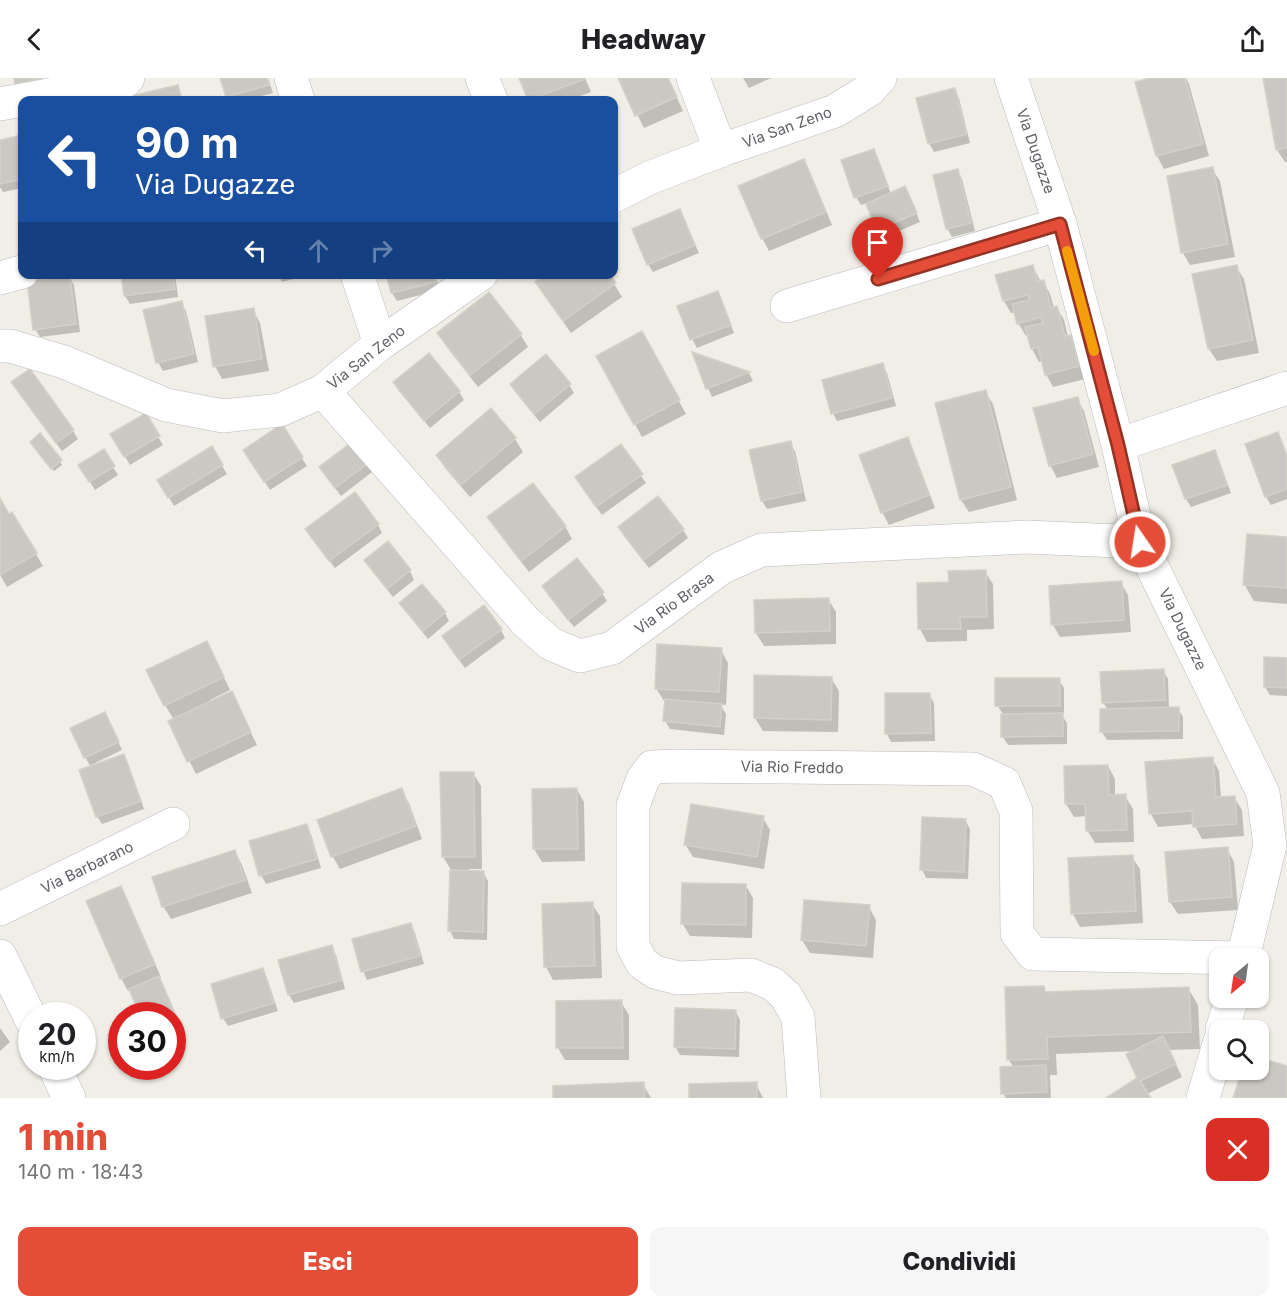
<!DOCTYPE html>
<html lang="it">
<meta charset="utf-8">
<style>
body{margin:0;font-family:Inter,sans-serif;background:#f6f6f6;color:#202124;height:100vh;display:flex;flex-direction:column;font-size:22px;white-space:nowrap}
*{box-sizing:border-box;margin:0}
p{font-size:20px;color:#757577}
.icon{flex:none;width:33px;height:33px;fill:none;stroke:currentColor;stroke-width:2;stroke-linecap:round;stroke-linejoin:round}
.map{position:relative;height:1020px;overflow:hidden}
.sheet{display:flex;flex-direction:column;background:#fff;flex:1}
.sheet>*{flex:none}
.top-card{position:absolute;left:18px;top:18px;width:600px;height:183px;border-radius:12px;box-shadow:0 2px 4px #0004;background:#1a4fa0;color:#fff;overflow:hidden}
.needle{width:39px;rotate:209deg}
.fabs{position:absolute;left:1209px;top:870px;display:grid;gap:12px}
.fabs a{display:grid;place-items:center;width:60px;height:60px;border-radius:12px;background:#fff;box-shadow:0 2px 4px #0004;font-size:30px}
.speed{position:absolute;left:18px;top:924px;display:flex;gap:12px;font-size:30px;font-weight:700;text-align:center}
.speed>*{display:grid;place-content:center;width:78px;height:78px;border-radius:50%;background:#fff;box-shadow:0 2px 4px #0004;line-height:1}
.speed small{font-size:15px;font-weight:400}
.speed .limit{border:9px solid #d22;background:#fff;color:#111}
.pin{position:absolute;display:grid;place-items:center;width:51px;height:51px;color:#fff;margin:-62px -26px;border-radius:50% 50% 50% 0;rotate:-45deg;box-shadow:0 0 6px #0007}
.pin .icon{rotate:45deg}
.me{position:absolute;width:66px;margin:-33px;rotate:347deg;stroke-linejoin:round;filter:drop-shadow(0 0 4px #0008)}
.turn{display:flex;align-items:center;gap:21px;height:126px;padding:0 18px;font-size:27px}
.turn .icon{width:78px;height:78px;stroke-width:2.5}
.turn b{display:block;font-size:42px;line-height:51px}
.lanes{display:flex;align-items:center;height:57px;padding:0 18px;background:#0003;justify-content:center;gap:30px;direction:ltr}
.lanes .off{opacity:.35}
.round{display:grid;place-items:center;flex:none;width:63px;height:63px;border-radius:12px;background:#f6f6f6}
.overview{display:flex;align-items:center;justify-content:space-between;height:102px;padding:0 18px}
h1{font-size:36px;font-weight:800;line-height:45px;color:#e44d38}
.primary-button{display:flex;gap:12px;margin-top:auto;padding:12px 18px}
.primary-button a{flex:1;height:69px;border-radius:12px;background:#e44d38;color:#fff;font-size:24px;font-weight:800;line-height:69px;text-align:center}
.primary-button a+a{background:#f6f6f6;color:#202124}
header{display:flex;justify-content:space-between;align-items:center;height:78px;padding:0 18px;background:#fff;font-size:27px;font-weight:800}
.map>svg:first-child{display:block}
.shadow{fill:#0003}
.building{fill:#cbc8c3;stroke:#d4d0c5;stroke-width:1.5}
.lines{fill:none;stroke-linecap:round;stroke-linejoin:round}
.minor-casing{stroke:#b8bbbf;stroke-width:34}
.minor{stroke:#fff;stroke-width:33}
.route-casing{stroke:#943224;stroke-width:15}
.route{stroke:#e44d38;stroke-width:10}
.slow{stroke:#f59e0b;stroke-width:10}
.labels{text-anchor:middle;dominant-baseline:central;stroke-width:4.5;stroke-linejoin:round;paint-order:stroke}
.street-label{font-size:15px;fill:#5e6166;stroke:#fff}
</style>
<header><svg class="icon" aria-label="back" viewBox="0 0 24 24"><path d="M15 5l-7 7 7 7"/></svg>Headway<svg class="icon" aria-label="share" viewBox="0 0 24 24"><path d="M12 15V3M7 8l5-5 5 5M5 13v7h14v-7"/></svg></header>
<div class="map">
<svg width="1287" height="1020" viewBox="0 0 1287 1020">
<rect width="100%" height="100%" fill="#f0eee6"/>
<path class="shadow" d="M222 0H268L273 15 247 22H230Z
M521 0H585L591 14 569 22H530Z
M619 0H668L683 33 644 50Z
M743 0H771L749 10Z
M1156 0H1186L1189 6 1209 78 1164 91 1157 78 1137 5Z
M1264 0H1287V84H1285L1277 72Z
M177 9 183 22H130L129 20Z
M954 12 959 20 970 65 934 74 929 65Z
M22 59V110L3 114 0 109V64Z
M873 72 878 81 891 116 909 118 920 144 883 160 867 125 861 127 856 119Z
M803 83 811 96 832 147 769 173 762 160Z
M1212 91 1220 103 1235 179 1190 187 1183 175Z
M958 93 962 101 975 153 952 159 947 150Z
M680 133 699 175 653 194 648 186Z
M1033 189 1041 204 1043 203 1050 216 1054 230H1057L1064 242 1068 259 1070 258 1077 271 1085 301 1053 309 1046 296 1042 283 1039 284 1032 271 1028 257 1026 258 1018 245 1016 234 1011 235 1004 223Z
M1236 189 1244 201 1259 275 1217 283 1209 271Z
M122 196H175L178 219 130 226 125 218Z
M278 196H313L282 204Z
M387 196H435L440 212 397 223 392 215Z
M608 196 622 219 571 255 544 217Z
M69 199 74 207 80 254 40 259 35 251Z
M717 215 722 223 734 255 697 270 692 261 679 229Z
M181 225 186 233 198 284 163 293 158 284Z
M253 232 260 245 269 293 222 301 215 288Z
M438 255 520 256 528 269 478 309 446 268Z
M641 255 686 336 642 359 598 279Z
M694 276 749 295 753 303 712 319 708 310Z
M428 277 459 314 464 322 430 350 399 313 394 304Z
M882 287 887 295 896 328 837 343 833 335Z
M512 307H569L574 315 540 344 516 315Z
M18 313 73 353 78 361 62 373Z
M985 314 993 326 1017 422 969 434 961 422Z
M1077 320 1084 333 1099 389 1057 400 1050 387Z
M491 332 515 361 523 374 470 419 445 390 438 377Z
M145 337 163 367 130 387 112 357Z
M281 349 307 388 270 412 249 380Z
M1278 356 1287 377V421L1271 427 1266 419 1247 366Z
M907 361 914 374 935 430 889 447 882 434Z
M790 365 795 373 806 423 767 431 762 423 751 374Z
M34 368 60 383 62 387 54 393Z
M620 368 646 405 602 437 581 408Z
M211 370 227 396 174 428 159 402Z
M103 373 118 397 95 412 80 388Z
M1214 374 1219 382 1231 415 1191 429 1186 421 1174 388Z
M371 383 376 391 341 418 326 398Z
M0 423 9 438 12 436 43 488 7 509 0 497Z
M489 440 565 448 572 461 529 494 497 452Z
M378 447 382 455 335 490 312 460Z
M620 450 683 452 688 460 649 490 624 458Z
M1287 461V526L1254 523 1244 506Z
M388 465 410 493 414 502 393 519 371 491 366 482Z
M985 494 993 506 994 551 967 552V563L927 564 920 551Z
M1121 505 1128 517 1131 554 1060 559 1053 547Z
M544 508 602 515 607 523 574 549 548 517Z
M828 521 836 534V566L764 568 756 555Z
M401 526 445 535 449 543 428 561 406 534Z
M501 552 505 560 465 590 448 567Z
M721 572 728 585 726 627 720 626 726 636 724 657 670 651 665 643 667 623H664L656 610Z
M213 577 230 612 210 622 211 624 231 615 257 667 196 696 170 644 174 642 165 627Z
M1287 581V618L1270 617 1265 609Z
M1163 593 1168 601 1169 631H1178L1183 639V661L1107 662 1102 654 1108 632 1103 624Z
M831 600 839 613 838 654 763 653 755 640Z
M1059 602 1064 610V636H1061L1067 645V666L1008 667 1003 659V636L997 627Z
M929 616 934 625 935 663 891 664 887 656Z
M109 644 122 672 91 687 92 689 123 678 128 686 144 731 102 746 97 738 91 689 85 679Z
M1212 680 1219 693 1221 720 1234 719 1242 732 1244 758 1202 761 1194 746 1158 749 1151 736 1147 685Z
M1108 688 1115 701V718H1125L1133 731 1134 764 1095 765 1087 752V738L1074 739 1066 726Z
M473 695 481 708 482 791H469V794H483L488 803 487 862 454 861 450 853 451 792 443 779Z
M401 712 409 725 422 761 340 791 333 779 319 743Z
M533 712H577L584 724 585 783 542 784 534 771Z
M763 740 770 752 764 791 693 779 685 766Z
M965 742 970 751 968 801 926 800 922 791Z
M306 748 311 756 321 790 266 806 261 797Z
M1227 771 1234 784 1238 832 1178 836 1170 824Z
M235 774 242 787 252 815 171 841 163 828Z
M1132 779 1140 791 1143 845 1080 849 1073 836 1070 782Z
M746 808 753 820 752 860 690 858 682 845Z
M120 810 127 823 161 899 159 900 185 960 172 965V938L131 912 128 913 121 900Z
M592 826 600 838 602 900 553 902 546 889Z
M869 829 876 842 873 880 810 875 802 862Z
M410 846 415 855 424 886 367 902 363 893Z
M331 869 336 877 345 911 294 925 289 917 280 883Z
M263 892 267 900 278 933 228 948 223 940Z
M1043 909 1047 915 1188 910 1198 927 1200 971 1169 972 1182 999 1147 1016 1150 1020H1109L1139 1000 1136 973 1056 976 1057 997H1050L1051 1020H1006L1003 1015 1014 990 1009 982Z
M621 924 629 937V982H565L558 970Z
M736 934 740 942 739 979 680 977 675 968Z
M0 950 10 964 0 973Z
M643 1006 651 1020H555Z
M756 1006 763 1020H691Z"/>
<path class="building" d="M14 0H43L15 6Z
M220 0H267L269 7 226 19Z
M519 0H585V1L528 22Z
M618 0H668L677 19 635 38Z
M1151 0H1185L1203 66 1156 78 1135 4Z
M1263 0H1287V70L1276 72Z
M178 7 182 22H128L127 19Z
M955 10 967 56 928 66 916 20Z
M22 57V101L0 106V62Z
M874 71 888 108 854 120 841 82Z
M804 81 826 134 761 161 738 108Z
M1213 89 1228 166 1181 175 1167 98Z
M958 91 971 145 946 151 933 97Z
M905 108 917 135 877 152 866 126Z
M680 131 695 167 647 187 632 151Z
M1033 187 1037 203 1044 202 1051 230 1057 228 1065 258 1071 257 1079 288 1045 297 1038 269 1031 271 1025 249 1043 245 1041 239 1017 246 1012 226 1030 222 1028 217 1003 223 995 197Z
M1237 187 1253 262 1208 271 1192 196Z
M121 196H173L175 211 124 218Z
M386 196H434L436 204 391 215Z
M545 196H610L616 205 563 243 535 204Z
M70 198 76 246 33 252 27 203Z
M718 213 731 247 690 262 677 228Z
M489 214 522 256 470 297 437 255Z
M182 223 194 276 156 285 143 232Z
M254 230 262 281 213 289 205 238Z
M642 253 680 322 634 347 596 278Z
M692 274 750 294 706 311Z
M429 275 460 313 424 343 393 304Z
M546 276 571 306 534 336 510 306Z
M883 285 892 320 831 336 822 302Z
M30 291 74 352 56 365 11 304Z
M986 312 1011 409 960 422 935 325Z
M1078 319 1093 376 1049 388 1033 330Z
M491 330 516 360 461 407 436 377Z
M146 335 160 358 124 379 110 356Z
M282 346 303 379 264 404 243 372Z
M1278 354 1287 378V411L1265 419 1245 366Z
M40 355 62 382 51 391 30 364Z
M908 359 929 417 881 435 859 377Z
M356 361 372 382 335 410 319 389Z
M791 363 802 414 761 423 749 372Z
M621 366 643 396 596 429 575 399Z
M212 368 223 387 168 420 157 402Z
M104 371 115 388 89 404 78 387Z
M1215 372 1227 407 1185 421 1172 387Z
M533 405 566 448 521 483 487 439Z
M355 414 379 446 329 483 305 451Z
M658 418 684 451 643 482 618 449Z
M0 420 9 436 12 434 37 475 0 497Z
M1247 456 1287 459V510L1243 507Z
M388 463 411 492 387 511 364 482Z
M577 480 604 514 568 542 542 508Z
M986 492 987 539H960L961 551H918L917 505 949 504 948 493Z
M1122 503 1124 542 1051 547 1049 508Z
M422 506 446 534 423 553 399 525Z
M829 520 830 553 755 555 754 522Z
M484 527 502 551 459 582 442 558Z
M207 563 224 599 164 628 146 592Z
M657 566 722 570 719 614 655 611Z
M1264 579 1287 580V610L1264 609Z
M1164 591 1165 622 1102 625 1100 594Z
M754 597 832 599 831 642 754 640Z
M995 600H1060V628H995Z
M232 613 251 654 187 684 168 643Z
M885 615H930L931 655 885 656Z
M665 621 722 626 720 649 663 643Z
M1179 629V653L1100 654V631Z
M105 634 119 664 84 680 70 650Z
M1063 635V658L1001 659V636Z
M124 676 141 723 96 739 79 692Z
M1213 679 1216 719 1235 718 1237 746 1193 749 1192 733 1149 736 1145 684Z
M1108 687 1109 717 1126 716 1127 752 1086 753 1085 726H1065L1064 688Z
M440 694H474L475 779H442Z
M402 710 416 748 331 779 317 742Z
M577 710 578 771H533L532 711Z
M691 726 764 738 757 779 684 767Z
M922 739 966 741 964 794 920 792Z
M307 746 317 781 259 798 249 763Z
M1228 769 1232 819 1169 824 1165 774Z
M235 772 245 802 162 829 152 799Z
M1133 777 1136 833 1071 836 1068 780Z
M450 792 484 793 483 854 448 853Z
M682 805 746 806V847L681 846Z
M121 808 155 886 120 901 86 823Z
M804 822 870 827 866 868 801 862Z
M593 824 595 888 544 889 542 826Z
M411 845 420 878 361 894 352 861Z
M332 867 342 902 288 917 278 882Z
M263 890 274 925 221 941 211 906Z
M159 898 182 952 172 955V938H140L129 911Z
M1044 908 1045 914 1189 909 1191 954 1047 959 1048 981 1007 982 1005 909Z
M622 922 623 970H556V923Z
M675 930 736 932 735 971 674 969Z
M1163 958 1176 986 1140 1003 1151 1020H1106L1137 1000 1126 976Z
M1258 979 1287 988V1020H1233L1240 999 1245 1001 1248 992H1258Z
M1046 987 1047 1014 1001 1016 1000 989Z
M644 1004 645 1020H553V1008Z
M757 1004V1020H689V1006Z"/>
<g class="lines">
<g class="minor-casing">
<path id="minor" d="M291 0 298 22
M482 0 491 22
M693 0 721 73
M1011 0 1060 146 1118 367 1140 464 1263 715 1270 767 1243 880
M0 26 125 3 128 0
M614 118 649 100 722 72 835 33 869 12 880 0
M357 196 380 266
M0 200 22 194
M787 228 1060 146
M0 268H10L64 284 166 327 223 338 280 332 323 313 380 266 481 196
M323 313 526 544 551 566 580 578 612 570 721 490 761 472 1027 459 1140 464
M1118 367 1287 310
M0 831 173 746
M0 878 32 943
M1222 952 1232 920
M54 988 69 1020
M804 1020 798 939 786 918 773 906 751 897 678 900 655 894 642 885 633 868V728L643 701 652 689 676 688 973 691 1004 705 1016 733 1017 855 1033 876 1243 880
M1203 1020 1220 963"/>
</g>
<use href="#minor" class="minor"/>
</g>
<g class="lines">
<g class="route-casing">
<path id="route" d="M878 201 1060 146 1118 367 1140 464"/>
</g>
<use href="#route" class="route"/>
<path class="slow" d="M1067 173 1094 273"/>
</g>
<g class="labels">
<g class="street-label">
<text transform="translate(787 49) rotate(-20)">Via San Zeno</text>
<text transform="translate(1036 73) rotate(71)">Via Dugazze</text>
<text transform="translate(366 279) rotate(-38)">Via San Zeno</text>
<text transform="translate(674 525) rotate(-36)">Via Rio Brasa</text>
<text transform="translate(1183 551) rotate(64)">Via Dugazze</text>
<text transform="translate(792 689) rotate(1)">Via Rio Freddo</text>
<text transform="translate(87 789) rotate(-26)">Via Barbarano</text>
</g>
</g>
</svg>
<div class="fabs">
<a><svg class="needle" viewBox="-14 -14 28 28"><path d="M0-13l5 13h-10z" fill="#e53935"/><path d="M0 13l5-13h-10z" fill="#757577"/></svg></a>
<a><svg class="icon" aria-label="search" viewBox="0 0 24 24"><circle cx="10" cy="10" r="6"/><path d="M15 15l6 6"/></svg></a>
</div>
<div class="speed"><div>20<small>km/h</small></div><div class="limit">30</div></div>
<div class="pin" style="left:878px;top:201px;background:#d93025"><svg class="icon" aria-label="arrive" viewBox="0 0 24 24"><path d="M6 21V4h12l-3 4 3 4H6"/></svg></div>
<svg class="me" style="left:1140px;top:464px" viewBox="-20 -20 40 40"><circle r="17" fill="#e44d38" stroke="#fff" stroke-width="3"/><path d="M0-11L8 9 0 5-8 9z" fill="#fff"/></svg>
<div class="top-card">
<div class="turn"><svg class="icon" aria-label="left" viewBox="0 0 24 24"><path d="M17 20v-9H6M10 6l-5 5 5 5"/></svg><div><b>90 m</b>Via Dugazze</div></div>
<div class="lanes"><svg class="icon" aria-label="left" viewBox="0 0 24 24"><path d="M17 20v-9H6M10 6l-5 5 5 5"/></svg><svg class="icon off" aria-label="ahead" viewBox="0 0 24 24"><path d="M12 20V5M6 11l6-6 6 6"/></svg><svg class="icon off" aria-label="right" viewBox="0 0 24 24"><path d="M7 20v-9h11M14 6l5 5-5 5"/></svg></div>
</div>
</div>
<section class="sheet">
<div class="overview"><div><h1>1 min</h1><p>140 m · 18:43</p></div><a class="round" style="background:#d93025;color:#fff"><svg class="icon" aria-label="close" viewBox="0 0 24 24"><path d="M6 6l12 12M18 6L6 18"/></svg></a></div>
<div class="primary-button"><a>Esci</a><a>Condividi</a></div>
</section>
